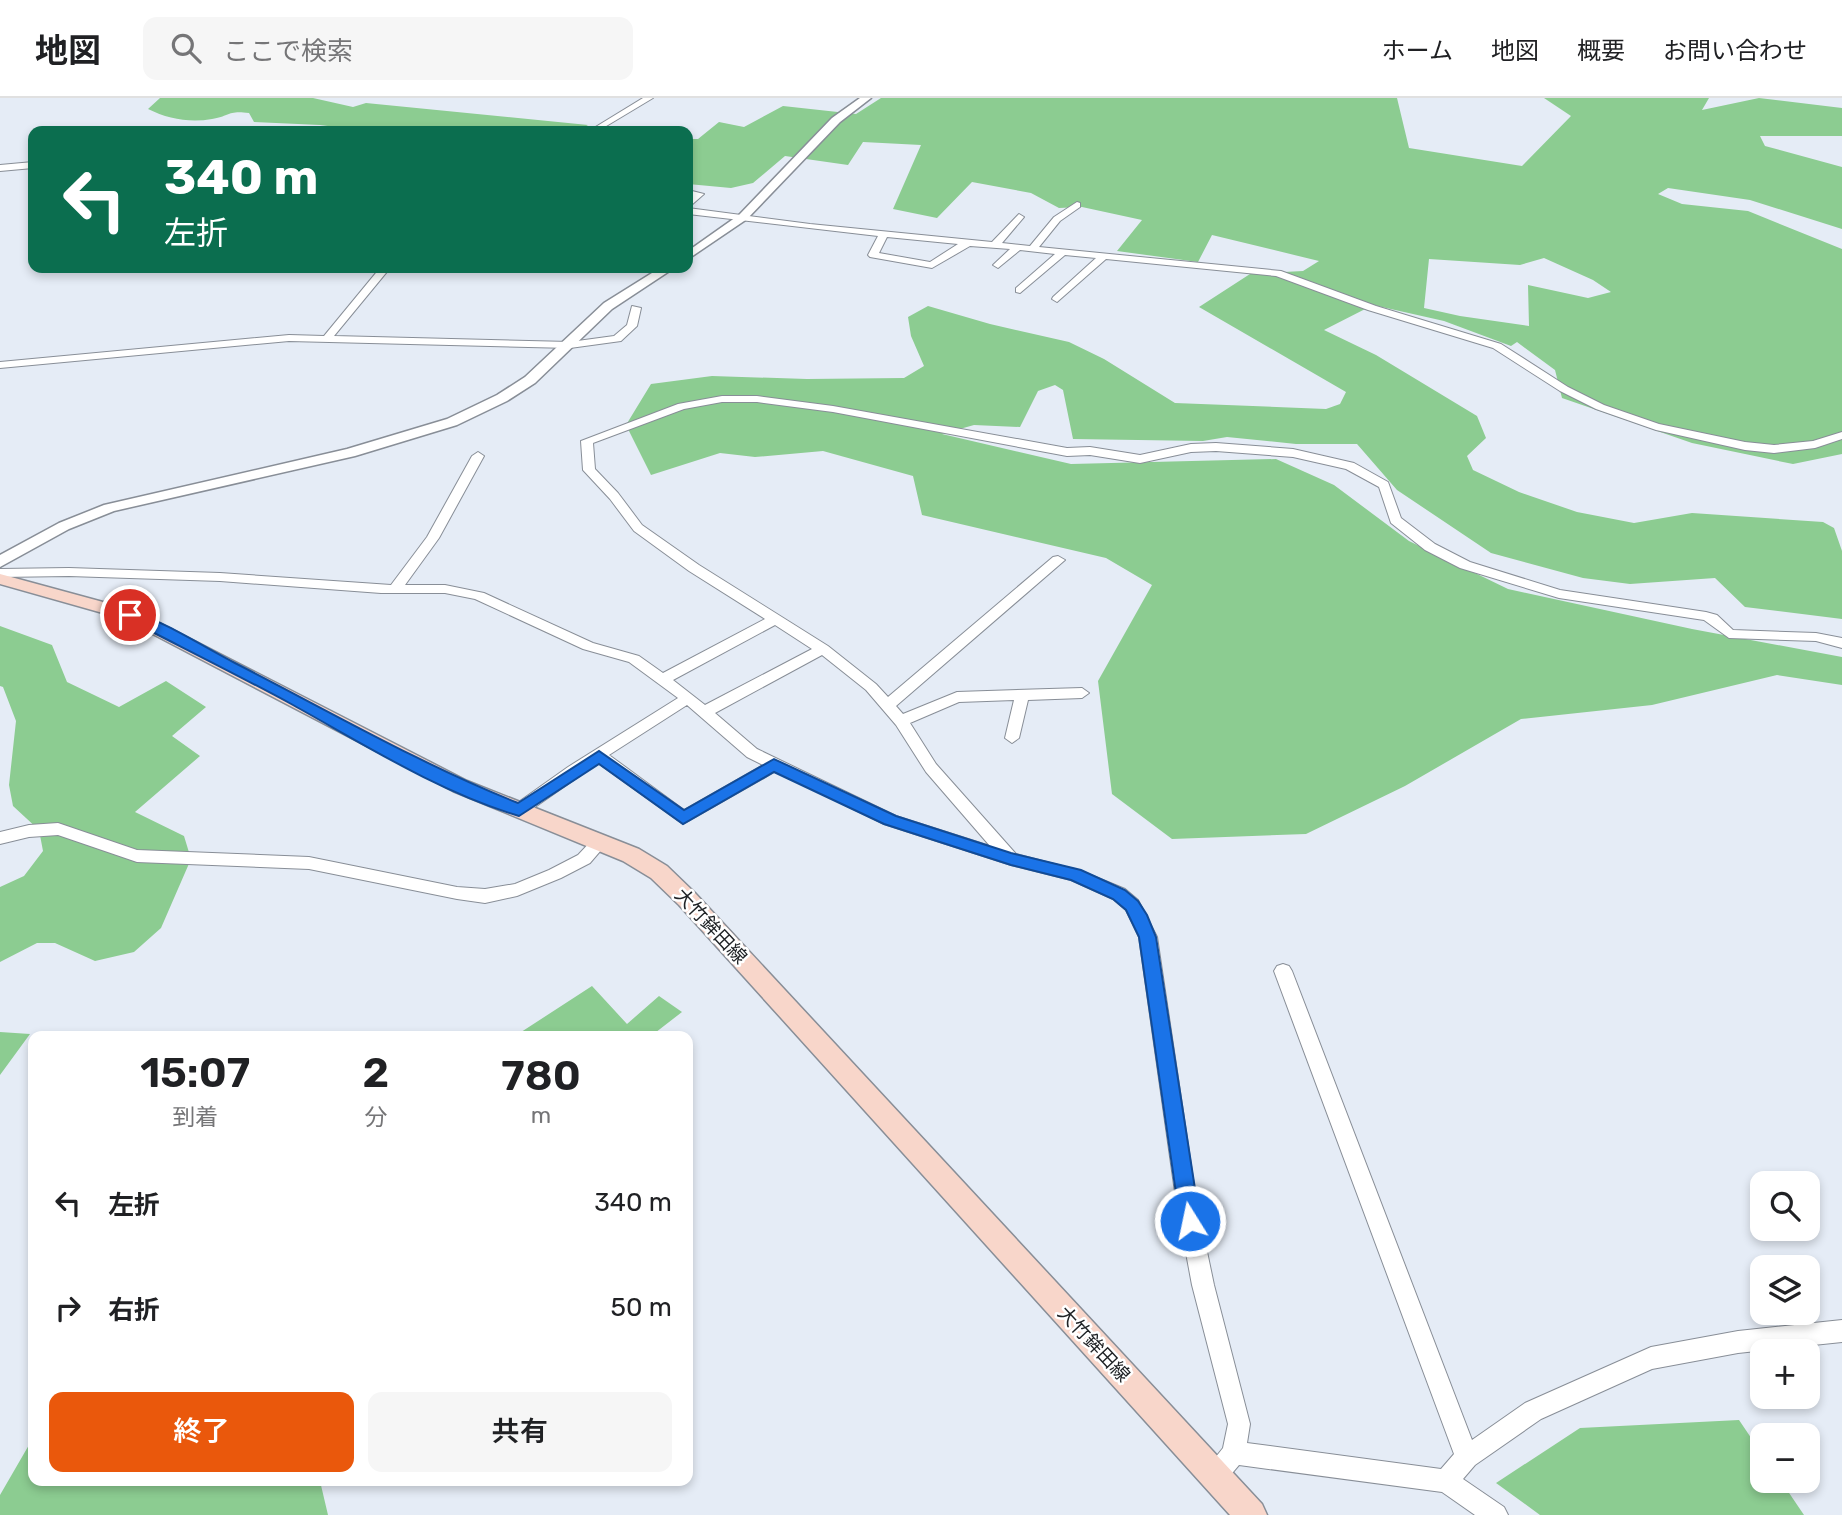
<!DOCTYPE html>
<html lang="ja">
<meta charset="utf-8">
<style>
body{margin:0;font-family:Rubik,"Noto Sans JP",sans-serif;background:#f6f6f6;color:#202124;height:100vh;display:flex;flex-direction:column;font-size:26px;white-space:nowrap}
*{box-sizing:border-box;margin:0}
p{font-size:23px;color:#757577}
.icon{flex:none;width:38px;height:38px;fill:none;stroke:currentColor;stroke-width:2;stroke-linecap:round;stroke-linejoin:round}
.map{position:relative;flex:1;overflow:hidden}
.sheet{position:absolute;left:28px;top:933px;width:665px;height:455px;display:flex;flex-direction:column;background:#fff;border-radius:14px;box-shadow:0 4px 10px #0003}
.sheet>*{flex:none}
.hud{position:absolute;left:28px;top:28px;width:665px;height:147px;border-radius:14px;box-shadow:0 4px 10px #0003;background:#0b6e4f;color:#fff;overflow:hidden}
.fabs{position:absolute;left:1750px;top:1073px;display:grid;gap:14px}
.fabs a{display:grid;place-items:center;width:70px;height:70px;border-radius:14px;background:#fff;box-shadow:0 4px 10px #0003;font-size:35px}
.pin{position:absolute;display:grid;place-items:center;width:60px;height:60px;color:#fff;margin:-30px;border:4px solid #fff;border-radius:50%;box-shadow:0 2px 7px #0007}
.me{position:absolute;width:77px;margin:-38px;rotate:350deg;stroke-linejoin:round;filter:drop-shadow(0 0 5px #0008)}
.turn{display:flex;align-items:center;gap:24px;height:147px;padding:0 21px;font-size:32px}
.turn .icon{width:91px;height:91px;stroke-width:2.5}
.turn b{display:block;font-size:49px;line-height:60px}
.eta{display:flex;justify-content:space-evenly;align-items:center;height:119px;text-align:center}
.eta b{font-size:42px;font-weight:600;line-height:49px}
.action{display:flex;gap:14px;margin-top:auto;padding:14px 21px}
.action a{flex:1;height:80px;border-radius:14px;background:#ea580c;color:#fff;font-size:28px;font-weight:600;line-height:80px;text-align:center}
.action a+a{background:#f6f6f6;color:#202124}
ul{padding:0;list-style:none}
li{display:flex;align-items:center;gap:21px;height:105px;padding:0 21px}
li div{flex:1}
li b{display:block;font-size:26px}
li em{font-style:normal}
header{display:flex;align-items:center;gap:42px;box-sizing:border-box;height:98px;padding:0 35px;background:#fff;border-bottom:2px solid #e0e0e0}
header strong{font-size:33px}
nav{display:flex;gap:38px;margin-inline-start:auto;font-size:24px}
.search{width:490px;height:63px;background:#f6f6f6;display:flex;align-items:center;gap:18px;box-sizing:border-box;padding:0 24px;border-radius:14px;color:#757577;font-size:26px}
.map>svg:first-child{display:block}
.forest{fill:#8ccc91;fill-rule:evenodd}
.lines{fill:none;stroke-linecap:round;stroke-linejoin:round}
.minor-casing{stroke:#888e97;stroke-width:2}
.tertiary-casing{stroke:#888e97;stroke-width:3}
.secondary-casing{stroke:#888e97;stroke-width:3}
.minor{fill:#fff;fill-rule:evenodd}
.tertiary{fill:#fff;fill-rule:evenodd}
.secondary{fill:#f8d6ca;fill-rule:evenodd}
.route{fill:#1a73e8;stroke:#114b97;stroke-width:2}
.labels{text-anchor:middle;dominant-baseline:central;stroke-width:5;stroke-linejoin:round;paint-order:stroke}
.street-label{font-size:19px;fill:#202326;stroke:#fff}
</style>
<header>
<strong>地図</strong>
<div class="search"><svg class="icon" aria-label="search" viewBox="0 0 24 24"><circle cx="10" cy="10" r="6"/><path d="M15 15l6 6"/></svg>ここで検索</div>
<nav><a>ホーム</a><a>地図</a><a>概要</a><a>お問い合わせ</a></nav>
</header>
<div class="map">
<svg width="1842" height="1417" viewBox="0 0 1842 1417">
<rect width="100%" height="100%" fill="#e5ecf6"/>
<path class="forest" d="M160 0H313L353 9 366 5 588 27 578 33 494 29 480 33H366L320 27 254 24 249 15C228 12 230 18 212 21 190 25 168 21 148 11Z
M881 0H1397L1409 50 1522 68 1571 18 1544 0H1709L1702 12 1759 0 1842 10V38H1760L1765 48 1842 69V131L1750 102 1668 90 1658 96 1682 106 1748 113 1842 151V356L1793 366 1692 345 1562 300 1555 272 1517 244 1511 248 1444 223 1373 207 1324 232 1376 257 1477 318 1486 340 1467 358 1473 372 1519 394 1577 414 1634 425 1692 415 1823 424 1834 430 1842 453V521L1745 509 1715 480 1630 486 1583 480 1491 455 1397 392 1357 346H1296L1227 339 1203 343 1073 341 1063 292 1055 287 1038 293 1020 329 974 327 942 336 1071 366 1276 361 1334 387 1409 443 1508 491 1692 531 1842 559V587L1777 577 1652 607 1521 621 1405 688 1306 736 1172 741 1112 696 1098 583 1152 487 1106 460 922 417 913 378 823 353 755 359 720 355 651 377 626 327 651 286 712 278 807 281 904 280 924 268 911 238 908 219 928 208 990 226 1069 244 1104 261 1175 305 1326 311 1340 306 1346 294 1199 209 1250 176 1303 173 1319 163 1212 137 1198 164 1117 153 1142 122 1082 109 1059 110 1031 95 972 84 937 120 893 111 921 47 863 44 848 67 785 58 753 85 731 90 688 86V41H698L719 24 744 29 783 8 856 16ZM1544 160 1593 182 1611 194 1588 200 1528 187 1529 228 1460 218 1424 210 1429 161 1520 167Z
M0 528 52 547 67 584 119 609 166 583 206 609 172 638 200 658 135 714 184 738 191 761 161 830 134 854 95 863 55 845H37L0 864V789L24 778 43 753 39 732 13 708 9 687 16 623 3 589 0 588Z
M592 888 627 926 659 898 682 914 651 938H515Z
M0 934 30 936 0 977Z
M1739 1322 1762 1356V1382L1781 1383 1804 1417H1540L1496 1385 1580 1330Z
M33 1340V1382L320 1383 328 1417H0V1397Z"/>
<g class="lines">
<g class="minor-casing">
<path id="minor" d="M643 0H653L598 33H589Z
M33 64V70L0 73V67Z
M688 92 704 96 688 110V102L692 98H688Z
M1077 104 1080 105V109L1060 123 1039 149 1281 173 1376 208 1501 246 1568 289 1604 307 1659 326 1745 344 1774 347 1813 343 1842 334V341L1815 350 1774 355 1745 352 1656 332 1596 311 1560 293 1493 250 1368 212 1276 178 1106 161 1057 204 1052 201 1053 199 1096 160 1065 157 1020 195 1016 194V190L1055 156 1020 152 998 170 993 167 1010 151 970 148 932 170 870 159 868 157 878 138 688 116V110L810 126 992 144 1019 116 1024 119 1002 145 1030 148 1054 119ZM887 139 958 146 930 164 879 155Z
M380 170H390L334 238 570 244 614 238 627 227 632 208 641 210 637 228 621 243 570 250 289 243 0 270V264L289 237 324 238Z
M722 298H757L833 308 1067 350 1090 349 1140 357 1191 346 1216 345 1293 351 1354 365 1388 384 1401 420 1435 446 1470 464 1560 492 1706 514 1717 517 1733 532 1816 535 1842 540V550L1816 543 1729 540 1704 522 1559 500 1460 470 1425 452 1391 425 1379 389 1346 371 1293 359 1216 353 1191 354 1140 365 1090 357 1067 358 833 314 757 304H722L684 311 593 345 595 371 618 395 642 427 699 467 828 548 876 586 888 599 1053 459 1058 458 1065 462 896 608 903 616 957 594 1082 590 1089 595 1082 600 1028 602 1019 640 1012 645 1005 640 1014 602 959 604 910 625 936 666 1016 756 1081 773 1125 791 1138 802 1157 839 1196 1101 1214 1187 1250 1326 1247 1345 1441 1371 1454 1356 1274 873 1277 868 1283 866 1289 868 1292 873 1472 1342 1525 1305 1651 1249 1738 1233 1842 1222V1244L1738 1255 1652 1271 1541 1321 1475 1367 1463 1381 1504 1409 1508 1417H1475L1442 1394 1239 1367 1223 1386 1215 1390 1207 1386 1203 1378 1207 1370 1223 1350 1228 1326 1192 1187 1176 1101 1139 839 1126 812 1113 801 1071 782 1011 767 884 726 776 673 683 726 598 665 525 716H513L511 712 513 708 568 669 678 600 629 564 583 551 475 501 445 495H381L220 483 69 478 0 479V471L69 470 220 475 391 487 427 439 472 358 478 354 484 358 439 440 405 487H445L484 495 593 545 639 558 663 575 765 521 689 473 634 433 610 401 583 372 581 343 678 306ZM775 527 812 551 705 607 673 582ZM822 557 866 592 896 627 926 674 990 748 896 718 757 651 715 615ZM687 607 747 659 763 667 684 712 609 657Z
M58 725 137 752 309 759 457 789 485 791 515 786 549 772 578 757 594 740H606L608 744 590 765 561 780 517 798 485 805 457 801 309 771 137 764 58 737 29 739 0 746V734L29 727Z"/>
</g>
<g class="tertiary-casing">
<path id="tertiary" d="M860 0H871L840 24 747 121 688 161V153L739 117 832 20Z
M660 170H674L612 211 535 285 507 303 457 327 355 358 114 413 69 431 0 469V457L59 425 104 407 347 351 447 321 497 297 525 279 604 205Z"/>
</g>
<g class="secondary-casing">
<path id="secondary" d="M0 476 136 513 467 683 639 751 667 768 695 795 1262 1406 1267 1417H1230L679 807 651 780 623 763 453 693 124 521 0 486Z"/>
</g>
<use href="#minor" class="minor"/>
<use href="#tertiary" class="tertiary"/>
<use href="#secondary" class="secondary"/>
</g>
<path class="route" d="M130 513C160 521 206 550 235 565 329 613 420 666 518 705L599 653 684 712 774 661 896 718 1011 755 1081 772 1125 792 1138 803 1147 817 1156 839 1200 1123 1197 1130 1190 1133 1183 1130 1180 1123 1139 839 1126 812 1113 801 1071 782 1011 767 884 726 774 674 683 726 599 666 519 718C439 694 365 647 293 607 238 577 181 549 125 520V514Z"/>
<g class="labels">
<g class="street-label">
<text transform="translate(711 828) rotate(47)">大竹鉾田線</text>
<text transform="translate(1094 1246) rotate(47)">大竹鉾田線</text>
</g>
</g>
</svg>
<div class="fabs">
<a><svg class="icon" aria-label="search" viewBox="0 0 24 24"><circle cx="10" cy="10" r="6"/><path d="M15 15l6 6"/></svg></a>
<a><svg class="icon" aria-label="layers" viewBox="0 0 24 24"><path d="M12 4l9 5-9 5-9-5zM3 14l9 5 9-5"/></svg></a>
<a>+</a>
<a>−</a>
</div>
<div class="pin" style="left:130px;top:517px;background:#d93025"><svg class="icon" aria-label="arrive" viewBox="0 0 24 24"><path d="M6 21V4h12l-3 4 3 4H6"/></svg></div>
<svg class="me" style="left:1190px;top:1123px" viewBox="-20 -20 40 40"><circle r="17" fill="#1a73e8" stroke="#fff" stroke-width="3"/><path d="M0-11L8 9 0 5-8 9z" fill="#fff"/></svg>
<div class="hud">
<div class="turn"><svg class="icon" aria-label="left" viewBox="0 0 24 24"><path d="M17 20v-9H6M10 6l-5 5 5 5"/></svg><div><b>340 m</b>左折</div></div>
</div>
<section class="sheet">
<div class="eta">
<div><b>15:07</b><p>到着</p></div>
<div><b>2</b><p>分</p></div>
<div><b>780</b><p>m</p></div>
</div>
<ul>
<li><svg class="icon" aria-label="left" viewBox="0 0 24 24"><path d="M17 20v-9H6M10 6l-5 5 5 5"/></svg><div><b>左折</b></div><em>340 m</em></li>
<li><svg class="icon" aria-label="right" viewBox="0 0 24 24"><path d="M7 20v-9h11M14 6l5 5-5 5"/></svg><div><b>右折</b></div><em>50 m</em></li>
</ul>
<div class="action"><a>終了</a><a>共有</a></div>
</section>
</div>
